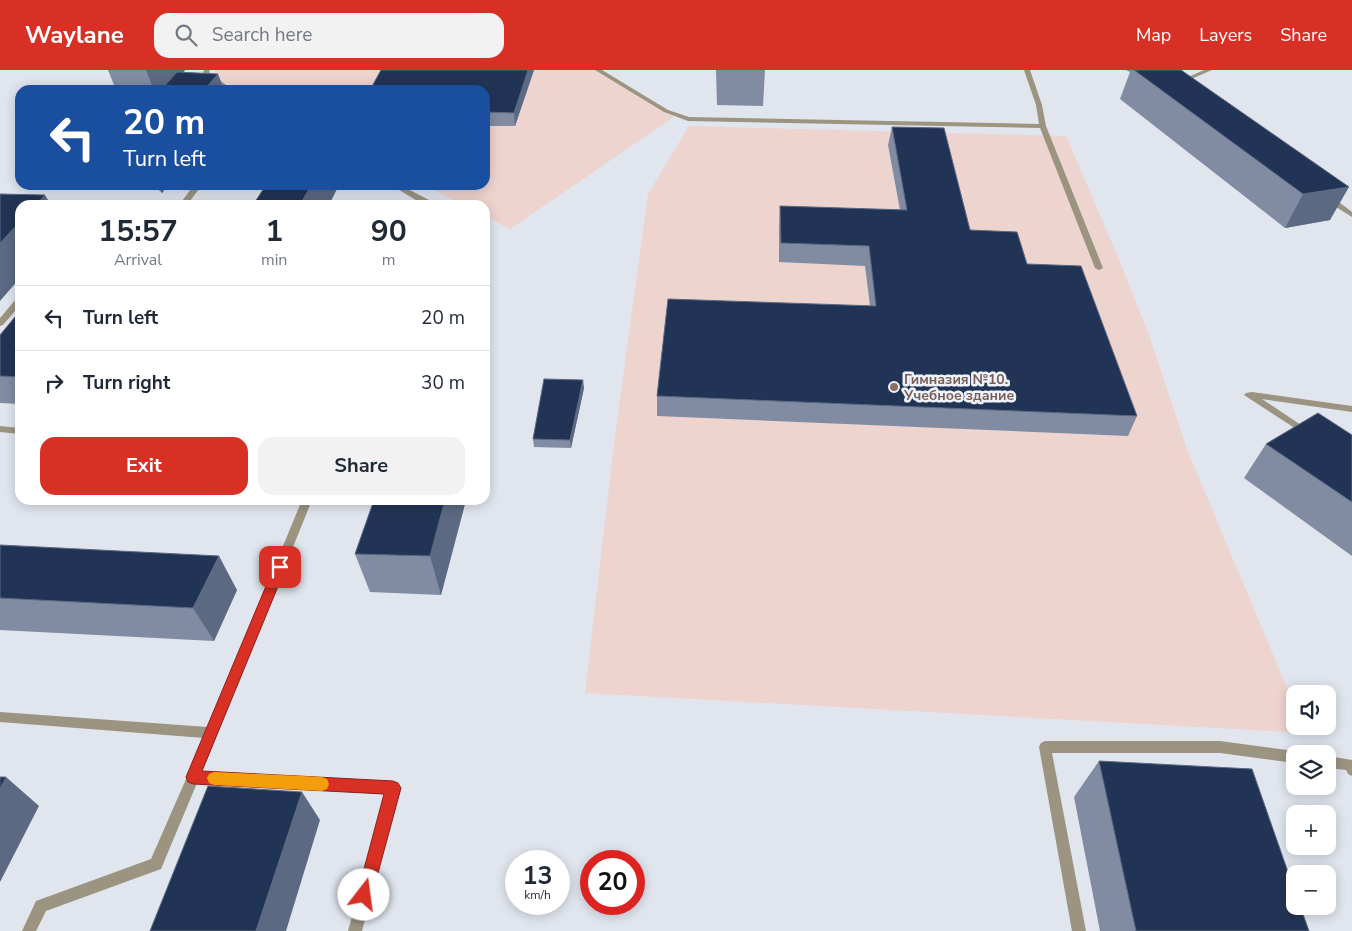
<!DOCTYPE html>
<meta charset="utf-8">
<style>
body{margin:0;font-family:"Nunito Sans",sans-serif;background:#f2f2f3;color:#1f2937;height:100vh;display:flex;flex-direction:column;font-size:19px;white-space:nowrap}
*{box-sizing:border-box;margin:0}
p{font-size:16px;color:#747a83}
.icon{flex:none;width:28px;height:28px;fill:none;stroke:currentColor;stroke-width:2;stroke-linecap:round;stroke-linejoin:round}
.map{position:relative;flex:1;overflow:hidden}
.sheet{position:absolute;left:15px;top:130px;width:475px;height:305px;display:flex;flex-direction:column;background:#fff;border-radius:15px;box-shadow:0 2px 12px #0003}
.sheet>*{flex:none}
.hud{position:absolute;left:15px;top:15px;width:475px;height:105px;border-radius:15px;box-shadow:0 2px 12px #0003;background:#1a4fa0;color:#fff;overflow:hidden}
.tools{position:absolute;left:1286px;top:615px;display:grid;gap:10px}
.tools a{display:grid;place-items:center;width:50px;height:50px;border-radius:10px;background:#fff;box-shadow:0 2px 12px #0003;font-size:25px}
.speed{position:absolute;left:505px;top:780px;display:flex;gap:10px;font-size:25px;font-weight:700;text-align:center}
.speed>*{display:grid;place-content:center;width:65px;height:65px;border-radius:50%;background:#fff;box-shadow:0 2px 12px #0003;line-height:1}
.speed small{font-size:12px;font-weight:400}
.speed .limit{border:8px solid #d22;background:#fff;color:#111}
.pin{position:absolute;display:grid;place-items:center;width:42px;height:42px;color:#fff;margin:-21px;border-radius:10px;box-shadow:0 2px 8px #0006}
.me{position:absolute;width:55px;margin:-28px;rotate:15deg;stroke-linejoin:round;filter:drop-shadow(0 0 4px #0008)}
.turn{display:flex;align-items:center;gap:18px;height:105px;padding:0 25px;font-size:22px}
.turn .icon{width:65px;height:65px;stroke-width:2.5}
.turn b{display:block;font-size:35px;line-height:42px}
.eta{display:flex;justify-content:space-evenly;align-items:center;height:85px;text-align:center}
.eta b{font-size:30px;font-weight:700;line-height:35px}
.action{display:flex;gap:10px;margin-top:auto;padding:10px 25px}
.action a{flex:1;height:58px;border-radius:15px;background:#d93025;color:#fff;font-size:20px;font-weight:700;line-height:58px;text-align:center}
.action a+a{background:#f2f2f3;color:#1f2937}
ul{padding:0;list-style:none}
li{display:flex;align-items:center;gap:15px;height:65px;padding:0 25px;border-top:1px solid #e0e1e3}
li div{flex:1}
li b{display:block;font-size:19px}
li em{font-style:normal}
header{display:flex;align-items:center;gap:30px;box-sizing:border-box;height:70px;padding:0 25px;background:#d93025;color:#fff}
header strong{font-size:24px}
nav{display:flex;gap:28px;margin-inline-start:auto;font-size:18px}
.search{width:350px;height:45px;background:#f2f2f3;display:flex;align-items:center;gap:12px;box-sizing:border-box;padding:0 18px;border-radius:15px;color:#747a83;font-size:19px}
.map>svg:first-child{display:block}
.education{fill:#eed4cf}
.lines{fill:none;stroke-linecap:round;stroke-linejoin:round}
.service{fill:#9b9481;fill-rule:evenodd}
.wall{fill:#818ca2}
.shaded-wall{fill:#5b6983}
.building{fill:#223455;stroke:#5b6983}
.route{fill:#d93025;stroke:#8d1f18}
.slow{fill:#f59e0b}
.education-dot{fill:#8d6e63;stroke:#edf2fb;stroke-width:2}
.labels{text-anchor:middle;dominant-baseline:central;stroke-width:5;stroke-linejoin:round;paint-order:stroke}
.education-label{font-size:14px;font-weight:bold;fill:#785e54;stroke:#edf2fb;text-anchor:start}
</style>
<header>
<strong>Waylane</strong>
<div class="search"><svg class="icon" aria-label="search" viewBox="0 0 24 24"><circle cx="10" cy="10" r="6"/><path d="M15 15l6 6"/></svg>Search here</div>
<nav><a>Map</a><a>Layers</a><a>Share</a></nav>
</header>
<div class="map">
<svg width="1352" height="861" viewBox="0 0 1352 861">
<rect width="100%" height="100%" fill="#e0e5ee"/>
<path class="education" d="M216 0H596L674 47 510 159 485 146V135H463L425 115H485V20H240L211 5Z
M689 56 1066 66 1123 199 1150 268 1187 379 1295 637V656H1303L1306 663 585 623 615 366 648 124Z"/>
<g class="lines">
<path class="service" d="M204 0H210L209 2 233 20H226L203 3Z
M595 0H602L668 40 689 47 1039 54 1036 35 1024 0H1030L1042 35 1046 56 1103 198 1099 200 1095 198 1040 58 688 51 664 42Z
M1204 0H1212L1182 13 1177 12Z
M194 115H202L187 135H179Z
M391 115H400L431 131 432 135H424Z
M1325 126H1331L1352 142V147L1325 130Z
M17 228H20V235L3 255 0 256V248Z
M1252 322 1352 336V342L1262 329 1310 361 1312 363 1307 366 1244 325 1246 323Z
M0 356 20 358V364L0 362Z
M302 430H312L202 702 393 712 397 714 399 718 362 861H348L385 724 197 713 161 799 46 841 36 861H22L36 831 151 789 204 668 0 652V642L208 657Z
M1045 671H1220L1295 681 1300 684H1295V693L1220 683H1052L1086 861H1072L1039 677 1041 673Z
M1328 686 1352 690V706L1348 704 1346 700 1328 698Z"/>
</g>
<path class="wall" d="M108 0H185L183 3 218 4 224 20H116Z
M534 0 515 56H485V20Z
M716 0H765L763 36 717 35Z
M1126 0H1181L1330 150 1285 158 1120 29 1130 2Z
M892 57 970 160 1027 194 1137 346 1128 366 657 346V326L870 236 865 196 779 192V156L780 136 900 140 888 75Z
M153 115H168L162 123Z
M20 241V334L0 333V265Z
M584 318 571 378 534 377 533 369Z
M1352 365V486L1244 408 1266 374Z
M374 430H466L441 525 370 522 355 484Z
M0 475 237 520 214 571 0 560Z
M1099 691 1309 861H1100L1074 727Z"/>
<path class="shaded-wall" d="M146 0H185L168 20H154Z
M528 0H534L515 56 514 43Z
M218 4 224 20H204Z
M159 115H168L162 123Z
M311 115H339L329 135H300Z
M1349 117 1330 150 1285 158 1303 124Z
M45 125 51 135H36Z
M485 150 489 174 485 186Z
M20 152V208L0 231V173Z
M583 310 584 318 571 378 570 370Z
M445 430H466L441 525 430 486Z
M219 486 237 520 214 571 193 538Z
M6 707 39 736 0 812V719Z
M302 722 320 750 286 861H256Z"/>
<path class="building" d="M381 0H528L514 43 485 42V20H370Z
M1134 0H1181L1349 117 1303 124Z
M177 2 218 4 204 20H161Z
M892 57 944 58 970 160 1017 162 1027 194 1081 196 1137 346 657 326 668 229 876 236 869 176 781 173 780 136 907 140Z
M266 115H311L300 135H253Z
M0 124 45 125 36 135H20V152L0 173Z
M20 241V307L0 306V265Z
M544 309 583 310 570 370 533 369Z
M1318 343 1352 365V432L1266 374Z
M374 430H445L430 486 355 484Z
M0 475 219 486 193 538 0 528Z
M1099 691 1252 699 1295 822V836H1300L1309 861H1136Z
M0 707H6L0 719Z
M208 716 302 722 256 861H150Z"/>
<path class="route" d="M280 492 284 494 286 497 202 701 393 711 398 713 401 718 372 825 370 831 364 833 359 831 357 825 384 724 193 714 188 712 186 707 274 497 275 494Z"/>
<path class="slow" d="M214 702 322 707 327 709 329 714 327 719 322 721 214 715 209 713 207 708 209 704Z"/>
<circle class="education-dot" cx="894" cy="317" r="5"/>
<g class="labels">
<g class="education-label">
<text x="904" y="309">Гимназия №10.<tspan x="904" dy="16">Учебное здание</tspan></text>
</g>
</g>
</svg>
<div class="tools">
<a><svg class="icon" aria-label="sound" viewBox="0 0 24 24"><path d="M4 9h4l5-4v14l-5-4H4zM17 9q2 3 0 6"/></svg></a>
<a><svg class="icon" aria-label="layers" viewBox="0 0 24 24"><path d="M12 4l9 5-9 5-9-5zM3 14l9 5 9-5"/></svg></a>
<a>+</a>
<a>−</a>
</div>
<div class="speed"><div>13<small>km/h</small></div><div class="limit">20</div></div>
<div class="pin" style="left:280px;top:497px;background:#d93025"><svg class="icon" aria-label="arrive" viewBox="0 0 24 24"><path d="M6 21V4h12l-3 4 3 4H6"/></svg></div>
<svg class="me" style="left:364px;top:825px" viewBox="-20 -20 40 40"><circle r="19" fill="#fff"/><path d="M0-13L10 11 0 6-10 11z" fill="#d93025"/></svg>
<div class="hud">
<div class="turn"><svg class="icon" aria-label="left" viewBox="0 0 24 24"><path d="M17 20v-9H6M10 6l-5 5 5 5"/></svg><div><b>20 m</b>Turn left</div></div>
</div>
<section class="sheet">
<div class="eta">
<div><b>15:57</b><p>Arrival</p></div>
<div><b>1</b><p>min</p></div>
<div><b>90</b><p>m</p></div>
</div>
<ul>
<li><svg class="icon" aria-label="left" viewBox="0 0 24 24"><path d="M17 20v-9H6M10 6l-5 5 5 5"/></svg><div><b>Turn left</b></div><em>20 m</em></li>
<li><svg class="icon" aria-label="right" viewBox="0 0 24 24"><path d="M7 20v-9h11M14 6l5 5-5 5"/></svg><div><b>Turn right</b></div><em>30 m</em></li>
</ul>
<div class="action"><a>Exit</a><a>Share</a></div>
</section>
</div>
